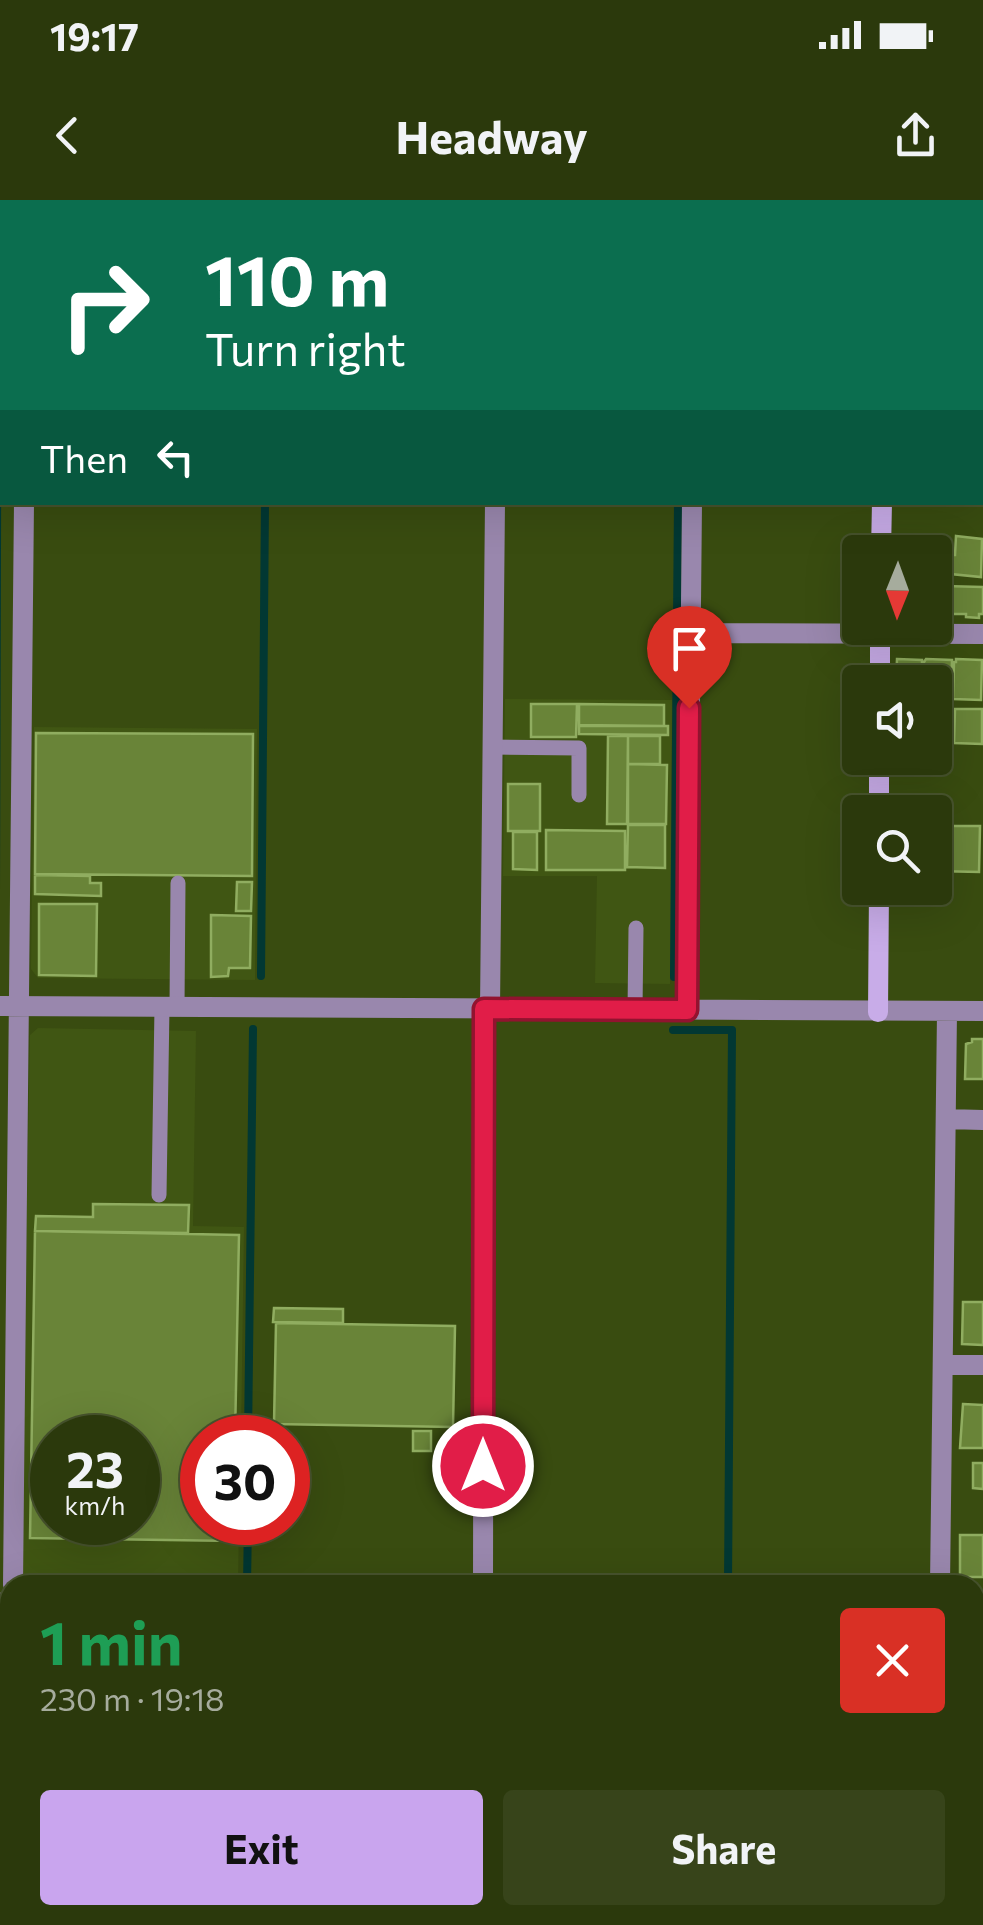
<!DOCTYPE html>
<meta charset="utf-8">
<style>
body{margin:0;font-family:Commissioner,sans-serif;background:#37441a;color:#f1f3f6;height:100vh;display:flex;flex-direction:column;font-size:38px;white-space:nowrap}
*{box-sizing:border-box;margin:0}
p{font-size:32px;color:#a6ac9d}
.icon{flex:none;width:55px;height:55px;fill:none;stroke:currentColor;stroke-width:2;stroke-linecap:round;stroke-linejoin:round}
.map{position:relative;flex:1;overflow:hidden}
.details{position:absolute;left:0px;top:1375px;width:985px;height:350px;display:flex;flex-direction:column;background:#2b390c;border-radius:30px 30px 0 0;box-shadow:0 10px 40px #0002,0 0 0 2px #47532d}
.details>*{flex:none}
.top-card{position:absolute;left:0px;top:0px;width:985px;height:305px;box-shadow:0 10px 40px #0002,0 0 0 2px #47532d;background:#0b6e4f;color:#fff;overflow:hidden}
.needle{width:65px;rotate:181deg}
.tools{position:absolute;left:842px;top:335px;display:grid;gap:20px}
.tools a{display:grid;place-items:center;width:110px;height:110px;border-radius:10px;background:#2b390c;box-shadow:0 10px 40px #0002,0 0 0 2px #47532d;font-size:50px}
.speed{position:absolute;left:30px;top:1215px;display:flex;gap:20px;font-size:50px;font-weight:700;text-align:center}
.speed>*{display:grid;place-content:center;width:130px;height:130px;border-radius:50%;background:#2b390c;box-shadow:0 10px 40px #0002,0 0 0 2px #47532d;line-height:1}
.speed small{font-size:25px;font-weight:400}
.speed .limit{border:15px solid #d22;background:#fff;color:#111}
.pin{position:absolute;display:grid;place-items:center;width:85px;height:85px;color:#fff;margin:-102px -42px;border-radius:50% 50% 50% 0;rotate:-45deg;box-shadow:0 0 10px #0007}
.pin .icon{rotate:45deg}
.me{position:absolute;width:110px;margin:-55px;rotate:0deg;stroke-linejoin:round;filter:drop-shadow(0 0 8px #0008)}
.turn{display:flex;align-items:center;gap:35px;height:210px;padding:0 40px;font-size:45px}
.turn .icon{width:130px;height:130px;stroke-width:2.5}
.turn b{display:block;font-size:70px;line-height:85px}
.then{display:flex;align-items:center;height:95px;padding:0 40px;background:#0003;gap:20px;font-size:38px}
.round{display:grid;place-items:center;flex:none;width:105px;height:105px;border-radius:10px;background:#37441a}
.headline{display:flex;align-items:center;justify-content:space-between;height:170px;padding:0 40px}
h1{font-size:60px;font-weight:700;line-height:75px;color:#1e9e55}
.primary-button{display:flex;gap:20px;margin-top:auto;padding:20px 40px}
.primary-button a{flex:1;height:115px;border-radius:10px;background:#c9a5ee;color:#111;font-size:40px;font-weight:700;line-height:115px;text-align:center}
.primary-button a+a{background:#37441a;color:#f1f3f6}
.status{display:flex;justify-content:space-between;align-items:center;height:70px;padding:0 50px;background:#2b390c;direction:ltr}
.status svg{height:28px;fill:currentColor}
header{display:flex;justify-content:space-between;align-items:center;height:130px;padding:0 40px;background:#2b390c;font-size:45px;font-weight:700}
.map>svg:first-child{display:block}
.built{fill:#405613;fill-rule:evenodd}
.water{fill:#023833}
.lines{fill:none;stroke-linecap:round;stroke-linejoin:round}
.stream{stroke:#023833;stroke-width:8}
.building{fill:#698438;stroke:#90ad60;stroke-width:2.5;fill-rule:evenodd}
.lane{stroke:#9987ad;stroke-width:15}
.street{stroke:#9987ad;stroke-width:20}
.secondary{stroke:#c8ace8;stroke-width:20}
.route-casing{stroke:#92132f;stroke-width:25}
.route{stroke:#e11d48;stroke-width:18}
</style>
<div class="status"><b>19:17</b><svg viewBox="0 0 49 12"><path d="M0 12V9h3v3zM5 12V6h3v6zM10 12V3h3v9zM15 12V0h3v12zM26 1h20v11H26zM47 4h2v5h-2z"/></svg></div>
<header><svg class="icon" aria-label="back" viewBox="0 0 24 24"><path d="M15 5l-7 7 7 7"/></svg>Headway<svg class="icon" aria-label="share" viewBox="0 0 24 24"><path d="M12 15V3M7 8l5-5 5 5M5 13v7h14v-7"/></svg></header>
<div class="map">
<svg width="983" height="1725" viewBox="0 0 983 1725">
<rect width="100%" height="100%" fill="#394c10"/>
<path class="built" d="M505 499 672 500 670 784 595 783 597 676H503Z
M34 527 257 529 255 780 38 778 31 769Z
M38 828 196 831 193 1026 244 1027 241 1237 202 1238V1322L239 1323 238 1385 30 1383 20 1374 30 835ZM52 1238H138V1322H52Z"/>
<path class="water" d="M0 0H6V2H2L0 694Z"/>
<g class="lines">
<path class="stream" d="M267 2V0
M741 2V0
M261 776 265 302
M674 777 678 302
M673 830H732L728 1385
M248 1238 253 829
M247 1385 248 1322
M975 1676H983
M244 1725 245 1715
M724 1725V1715"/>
</g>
<path class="building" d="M956 336 982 339 981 377 951 374V355H955Z
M922 348H947L948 374 935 377V352H906V350L922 351Z
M944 386 983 387V414H979V418L966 417V414H952V404H944Z
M897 459 922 460V482H896Z
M926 459 952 460 951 499H935V482H924V462Z
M956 459 982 460 981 500 953 499 954 462H956Z
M531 504H577L576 537H531Z
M579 504 664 505V526L579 525Z
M955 509H982V544L954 543Z
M938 516H951V543L935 542V519H938Z
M579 526H668V535L579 534Z
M36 533 253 534 252 676 35 674Z
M608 536H628L627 624H607Z
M628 536H660V564H628Z
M628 564 667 565 666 624H628Z
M508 584H540V631H508Z
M628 625H665V668L627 667Z
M935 626H980L979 672 935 671Z
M546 630 625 631V670H546Z
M513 632H537V670L513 669Z
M35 675 90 676V683H101V696L35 694Z
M237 682H252L251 711H236Z
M39 704H97L96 776 39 775Z
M211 715 251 716 250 768H229L228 776 211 777Z
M972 839H983V879H965L966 844 972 842Z
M93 1004 189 1005 188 1033 35 1031 36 1016 93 1017Z
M35 1031 239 1035 235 1238H202V1322H234V1341L30 1338ZM52 1238H138V1322H52Z
M963 1102H983V1145L962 1144Z
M274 1108 343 1109V1123L273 1122Z
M276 1123 455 1126 453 1227 274 1224Z
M963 1204 983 1205V1248H960Z
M413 1231H431V1251H413Z
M973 1263H983V1289L973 1288Z
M960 1335H983V1377H960Z
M976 1452H983V1492H976Z
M975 1692H983V1722L955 1721 956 1715H975Z"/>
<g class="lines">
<path class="lane" d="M492 547 579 548V595
M177 807 178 683
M635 810 636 728
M159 995 162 807"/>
<path class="street" d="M26 2V0
M498 2V0
M0 65H2
M982 80H983
M690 433 983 434
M0 806 983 811
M490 809 495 302
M687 810 692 302
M946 919 983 920
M943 1165H983
M13 1385 24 302
M483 1385 484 809
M940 1385 947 812
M975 1415H983
M975 1651H983
M1 1725 4 1402
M232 1725V1715
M478 1725V1715
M936 1725V1715"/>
<path class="secondary" d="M885 0V2
M881 352 882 302
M880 482V428
M879 612V558
M878 812 879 688"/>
</g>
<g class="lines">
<g class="route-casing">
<path id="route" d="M483 1266 484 809 687 810 689 508"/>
</g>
<use href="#route" class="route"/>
</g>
</svg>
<div class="tools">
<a><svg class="needle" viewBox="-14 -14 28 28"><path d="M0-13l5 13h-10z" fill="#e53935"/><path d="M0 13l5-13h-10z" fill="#a6ac9d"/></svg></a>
<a><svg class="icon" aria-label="sound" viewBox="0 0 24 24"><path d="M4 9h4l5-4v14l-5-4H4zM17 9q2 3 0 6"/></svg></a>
<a><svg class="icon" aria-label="search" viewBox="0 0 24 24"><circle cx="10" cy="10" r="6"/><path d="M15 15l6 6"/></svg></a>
</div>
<div class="speed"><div>23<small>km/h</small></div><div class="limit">30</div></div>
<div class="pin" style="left:689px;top:508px;background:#d93025"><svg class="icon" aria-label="arrive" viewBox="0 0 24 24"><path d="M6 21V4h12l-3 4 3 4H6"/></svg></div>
<svg class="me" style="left:483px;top:1266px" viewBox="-20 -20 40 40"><circle r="17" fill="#e11d48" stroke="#fff" stroke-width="3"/><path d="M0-11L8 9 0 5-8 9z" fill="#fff"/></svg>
<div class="top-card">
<div class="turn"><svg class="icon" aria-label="right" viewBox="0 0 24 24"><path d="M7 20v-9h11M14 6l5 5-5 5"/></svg><div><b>110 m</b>Turn right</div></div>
<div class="then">Then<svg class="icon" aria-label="left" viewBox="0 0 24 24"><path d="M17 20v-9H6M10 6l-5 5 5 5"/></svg></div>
</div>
<section class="details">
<div class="headline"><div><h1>1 min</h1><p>230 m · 19:18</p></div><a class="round" style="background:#d93025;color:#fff"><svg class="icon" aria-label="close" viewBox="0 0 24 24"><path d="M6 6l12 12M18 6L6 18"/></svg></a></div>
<div class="primary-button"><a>Exit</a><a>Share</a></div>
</section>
</div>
